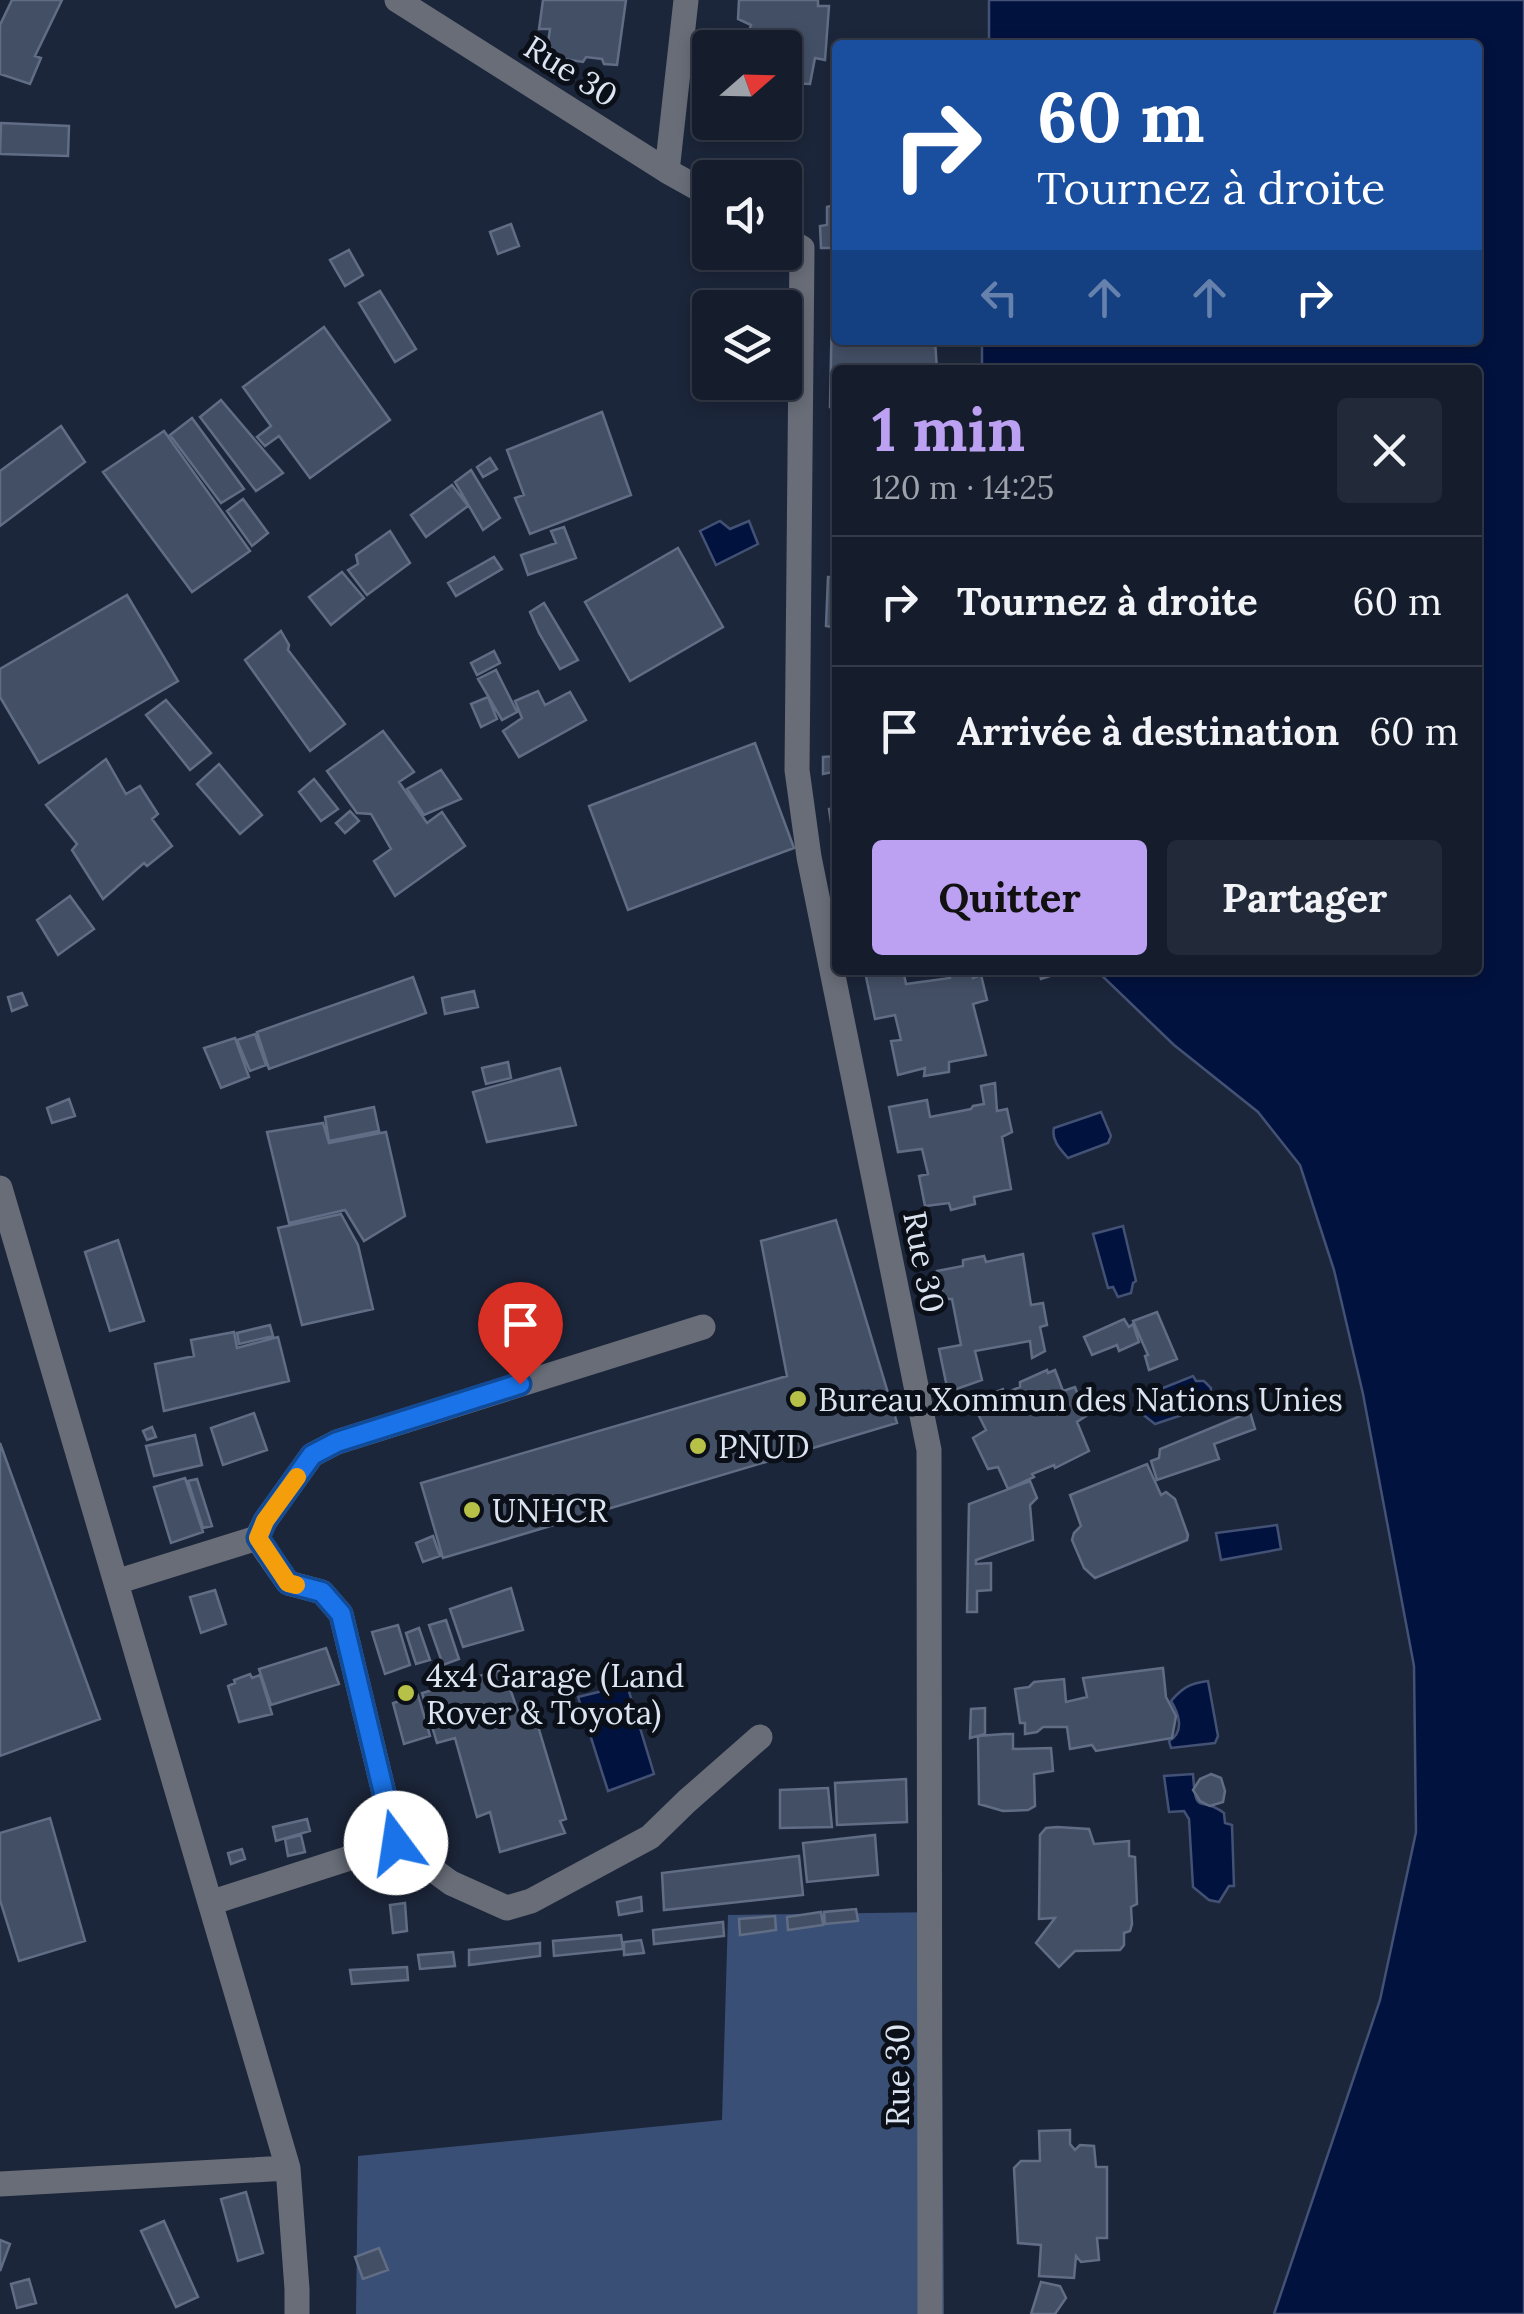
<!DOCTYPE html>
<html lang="fr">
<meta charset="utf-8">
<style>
body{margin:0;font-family:Lora,serif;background:#222938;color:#f1f3f6;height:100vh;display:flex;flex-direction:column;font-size:38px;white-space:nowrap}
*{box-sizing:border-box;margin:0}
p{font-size:32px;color:#9da1a9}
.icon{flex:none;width:55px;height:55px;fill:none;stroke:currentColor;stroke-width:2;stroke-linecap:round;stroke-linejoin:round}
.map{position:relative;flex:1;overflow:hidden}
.drawer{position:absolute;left:832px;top:365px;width:650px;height:610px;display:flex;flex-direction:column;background:#151c2c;border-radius:10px;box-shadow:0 5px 15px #0003,0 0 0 2px #343a48}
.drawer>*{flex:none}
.guide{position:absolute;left:832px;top:40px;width:650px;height:305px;border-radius:10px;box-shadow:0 5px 15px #0003,0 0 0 2px #343a48;background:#1a4fa0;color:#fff;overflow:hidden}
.needle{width:65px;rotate:70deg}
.fabs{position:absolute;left:692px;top:30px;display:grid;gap:20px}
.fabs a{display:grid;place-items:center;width:110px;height:110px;border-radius:10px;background:#151c2c;box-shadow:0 5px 15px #0003,0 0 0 2px #343a48;font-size:50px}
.pin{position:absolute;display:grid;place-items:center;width:85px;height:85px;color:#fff;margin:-102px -42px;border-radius:50% 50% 50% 0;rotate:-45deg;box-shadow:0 0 10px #0007}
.pin .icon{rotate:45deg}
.me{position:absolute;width:110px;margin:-55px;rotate:346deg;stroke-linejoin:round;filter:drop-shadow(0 0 8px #0008)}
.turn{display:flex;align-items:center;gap:35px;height:210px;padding:0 40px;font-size:45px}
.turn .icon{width:130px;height:130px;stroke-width:2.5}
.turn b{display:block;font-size:70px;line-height:85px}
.lanes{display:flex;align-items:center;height:95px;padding:0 40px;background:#0003;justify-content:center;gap:50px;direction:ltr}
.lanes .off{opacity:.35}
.round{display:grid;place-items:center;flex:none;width:105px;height:105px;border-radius:10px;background:#222938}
.head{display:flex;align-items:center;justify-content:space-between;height:170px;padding:0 40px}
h1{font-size:60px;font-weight:800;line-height:75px;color:#bca0f2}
.action{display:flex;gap:20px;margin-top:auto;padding:20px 40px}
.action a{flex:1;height:115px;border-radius:10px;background:#bca0f2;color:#111;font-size:40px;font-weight:800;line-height:115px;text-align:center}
.action a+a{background:#222938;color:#f1f3f6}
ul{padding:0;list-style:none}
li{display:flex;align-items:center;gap:30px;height:130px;padding:0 40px;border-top:2px solid #343a48}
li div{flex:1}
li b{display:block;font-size:38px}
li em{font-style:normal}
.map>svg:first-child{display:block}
.green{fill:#3a4f76}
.water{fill:#02123e;stroke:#435174;stroke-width:2.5}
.building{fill:#434f65;stroke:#606d85;stroke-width:2.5}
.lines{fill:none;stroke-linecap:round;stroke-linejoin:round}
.minor{stroke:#686d78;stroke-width:25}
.route-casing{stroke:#114b97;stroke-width:25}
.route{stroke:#1a73e8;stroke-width:18}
.slow{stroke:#f59e0b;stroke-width:18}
.poi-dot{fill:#b8c147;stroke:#0a0f18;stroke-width:4}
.labels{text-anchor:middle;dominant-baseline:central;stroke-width:10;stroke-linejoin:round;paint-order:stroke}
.street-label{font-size:32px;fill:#dce4f1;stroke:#0a0f18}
.poi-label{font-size:32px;fill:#dce4f1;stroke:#0a0f18;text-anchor:start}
</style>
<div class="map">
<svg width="1524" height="2314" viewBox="0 0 1524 2314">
<rect width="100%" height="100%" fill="#1c263a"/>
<path class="green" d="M941 1912 944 2314H356L358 2156 722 2120 728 1915Z"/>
<path class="water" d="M989 0H1524V2314H1274L1380 2000 1416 1832 1414 1666 1363 1394 1334 1270 1300 1165 1258 1112 1174 1045 1096 970H1478V370H982V340H1478V45H989Z
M720 521 730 529 749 521 758 544 716 565 700 531Z
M1101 1112 1111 1136 1108 1143 1068 1158C1060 1149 1051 1140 1054 1128Z
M1123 1226 1136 1281 1133 1283 1131 1293 1118 1297 1113 1287 1108 1288 1093 1234Z
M1193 1376 1196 1381H1204L1211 1388 1210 1396 1204 1400 1206 1407 1155 1424 1141 1413 1143 1396Z
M1277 1525 1281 1549 1221 1560 1216 1533Z
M1208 1681 1218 1736 1215 1743 1171 1748 1169 1741C1185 1732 1179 1714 1171 1701 1182 1688 1190 1683 1208 1681Z
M627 1685 654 1774 608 1791 578 1697Z
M1193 1774C1196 1819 1199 1794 1224 1813L1225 1823 1232 1825 1234 1886H1229L1219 1902 1209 1900 1193 1887 1189 1819 1184 1811 1169 1812 1164 1776Z"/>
<path class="building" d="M12 0H62L35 56 41 58 30 84 0 74V25Z
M543 0H626L617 65 604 64 602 59 586 57 583 62 557 58V62L540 60V45L548 43 550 29H539Z
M739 0H818V6H829L825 60 815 58 810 84 785 83V48H735L738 40 748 34 751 25 738 19Z
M716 122H762V125L713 137Z
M1 123 69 126 68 156 0 154Z
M838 204V248H821L820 226 827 225V207Z
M511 224 519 246 498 254 490 232Z
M349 250 363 275 345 286 330 260Z
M833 260H838V340H935L937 370H838V407H830Z
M380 291 416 349 395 362 359 303Z
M324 327 390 420 310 478 279 436 265 446 257 437 271 426 243 387Z
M221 400 283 473 256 491 200 417Z
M602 412 631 495 530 534 515 498 524 495 507 450Z
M192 418 244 489 221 503 170 435Z
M61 426 85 462 0 526V471Z
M164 431 250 551 192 592 103 472Z
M490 458 497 469 483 477 477 467Z
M471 470 500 518 483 530 455 482Z
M452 485 468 506 426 537 411 515Z
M243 499 268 533 252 546 227 511Z
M564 527 576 558 528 575 521 555 556 543 551 531Z
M390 531 410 563 367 595 348 570 358 564 356 555Z
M678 548 723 627 630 681 585 602Z
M494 557 502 569 456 596 448 583Z
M342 572 364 598 331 625 309 597Z
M828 577H838V628L826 626Z
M127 595 178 681 39 763 0 697V669Z
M544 603 578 660 560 669 539 633 530 612Z
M281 631 289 645 288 650 345 724 310 751 245 660Z
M494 651 500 663 477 675 471 663Z
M496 670 517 712 502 720 478 679Z
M538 691 545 705 570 692 586 720 519 757 503 731 522 718 515 701Z
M488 697 497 719 481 727 471 704Z
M166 700 211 753 190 770 146 715Z
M383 731 414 772 399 782 427 823 442 812 465 846 395 896 374 861 391 849 371 814 357 813 327 771Z
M755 743 794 848 628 910 589 806Z
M838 756V771L823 774V757Z
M106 759 126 794 140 786 158 814 152 819 172 846 147 866 144 863 103 899 72 850 77 844 46 805Z
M219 764 262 815 240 834 197 784Z
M441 770 461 799 424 815 407 789Z
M314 779 338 809 321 821 299 792Z
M838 807V857H836L829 809Z
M350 811 359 821 345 833 336 823Z
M70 896 94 929 58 955 37 920Z
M874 970H903L906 984 950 978V972L959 970H972L973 978 981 975 987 1000 973 1004 986 1055 949 1062V1072L924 1076 925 1068 898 1075 891 1041 901 1040 895 1015 875 1019 865 972Z
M1039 970H1069L1041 979Z
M413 977 426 1013 269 1069 257 1032Z
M474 991 478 1007 445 1014 442 998Z
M22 993 27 1005 12 1011 8 997Z
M255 1034 266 1065 250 1071 237 1040Z
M235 1038 249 1077 221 1088 204 1048Z
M508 1062 511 1078 486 1084 482 1068Z
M560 1068 576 1125 487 1142 473 1092Z
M995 1083 997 1111 1007 1109 1012 1132 1002 1137 1011 1189 974 1197 975 1204 951 1210 949 1203 925 1206 919 1176 928 1174 922 1149 898 1152 889 1107 927 1100 930 1117 971 1109 973 1106 984 1104 981 1086Z
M69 1099 75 1116 52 1123 47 1108Z
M374 1107 379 1131 329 1141 325 1117Z
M323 1123 329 1143 386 1132 405 1216 364 1241 345 1210 289 1223 267 1132Z
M341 1214 358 1245 373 1309 302 1325 278 1228Z
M836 1220 897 1423 443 1558 421 1483 787 1376 761 1241Z
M118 1240 144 1321 110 1331 85 1252Z
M1023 1254 1031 1305 1043 1303 1047 1325 1040 1327 1045 1351 1032 1358 1030 1341 975 1351 982 1380 948 1392 939 1349 961 1345 952 1299H944L937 1271 963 1266V1260L984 1256 986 1262Z
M1157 1312 1177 1359 1149 1370 1145 1356 1148 1355 1133 1321Z
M1124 1319 1129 1327 1133 1324 1139 1342 1119 1351 1117 1345 1092 1355 1084 1337Z
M270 1325 273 1336 239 1344 237 1333Z
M234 1332 237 1348 278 1337 289 1381 164 1411 155 1364 194 1356 191 1340Z
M1047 1370 1048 1373 1055 1370 1063 1391 1075 1387 1086 1416 1077 1422 1089 1451 1055 1468 1054 1465 1032 1474 1034 1477 1008 1489 998 1467 988 1469 973 1438 986 1430 972 1402 1003 1389 1005 1393 1020 1387V1382Z
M1250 1412 1255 1429 1214 1444 1219 1459 1157 1480 1151 1461 1159 1458 1160 1449Z
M254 1413 267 1450 223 1465 211 1428Z
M152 1427 156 1437 147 1440 143 1431Z
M195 1435 202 1465 154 1476 146 1446Z
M0 1443 100 1719 0 1756Z
M1147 1464 1161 1495 1166 1492 1175 1499 1188 1535 1187 1540 1095 1578 1084 1568 1072 1540 1074 1533 1081 1526 1070 1495Z
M185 1478 203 1532 171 1543 154 1487Z
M197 1479 212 1526 203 1528 188 1481Z
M1030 1481 1037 1498 1030 1505 1033 1540 976 1560V1564L991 1563V1590L977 1591V1612H967L969 1504Z
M433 1536 440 1556 423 1562 416 1543Z
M511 1588 523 1630 463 1647 450 1609Z
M215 1590 226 1624 201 1633 190 1597Z
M446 1620 459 1659 443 1665 429 1625Z
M398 1625 410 1665 385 1674 372 1632Z
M419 1628 430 1660 416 1664 406 1633Z
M326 1648 339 1684 271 1705 259 1669Z
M1163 1668 1166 1697 1176 1716 1172 1738 1096 1751 1092 1745 1070 1749 1067 1727H1043L1037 1732 1025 1734V1723H1020L1015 1689 1029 1687 1034 1682 1064 1679 1066 1702 1087 1697 1083 1678Z
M503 1669 520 1717 534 1713 566 1819 560 1821 565 1833 500 1852 490 1812 477 1817 455 1738 437 1743 422 1693Z
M250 1674 252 1678 260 1675 272 1714 239 1722 228 1686 235 1683 234 1680Z
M418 1695 430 1736 404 1744 393 1703Z
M985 1708V1734L970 1738 971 1709Z
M1004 1734H1013V1749L1051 1748 1053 1771 1034 1774 1035 1806 1028 1810 1003 1811 979 1804 978 1736Z
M1211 1774 1221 1778 1225 1791 1223 1802 1210 1806 1200 1801 1193 1790 1200 1779Z
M906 1779 907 1822 837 1825 835 1783Z
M828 1788 832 1827 780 1828V1790Z
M50 1818 85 1941 19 1961 0 1900V1833Z
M307 1819 310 1831 276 1841 273 1827Z
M1057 1827 1089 1829 1094 1844 1129 1841V1856L1135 1857 1137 1904 1131 1907 1132 1924 1130 1931 1124 1933V1945L1120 1950 1075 1951 1059 1967 1036 1943 1055 1918 1039 1919 1040 1835 1046 1828Z
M301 1835 305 1852 288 1856 285 1839Z
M875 1835 878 1875 807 1882 803 1843Z
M242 1849 245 1859 231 1864 228 1853Z
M799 1856 803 1895 664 1910 662 1873Z
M641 1897 642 1911 619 1915 617 1902Z
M405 1903 407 1931 393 1933 390 1905Z
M856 1909 858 1921 825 1924 824 1912Z
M821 1912 823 1925 788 1930 787 1917Z
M775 1916 776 1930 740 1935 739 1919Z
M723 1922 724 1936 654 1944 653 1930Z
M621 1935 623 1949 554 1956 553 1941Z
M641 1940 644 1953 624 1955V1942Z
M540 1943V1956L469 1965V1950Z
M453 1952 455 1966 420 1969 418 1955Z
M407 1967 408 1980 352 1984 350 1970Z
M1070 2130V2144L1075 2150 1080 2145 1094 2146 1096 2167H1107V2238H1097L1099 2260 1081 2262 1076 2256 1074 2278 1039 2276 1041 2245 1018 2243 1014 2168 1021 2161H1040L1039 2131Z
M246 2192 263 2253 238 2261 221 2199Z
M164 2221 198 2297 176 2307 141 2231Z
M0 2240 10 2244 0 2271Z
M379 2248 388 2270 363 2279 355 2257Z
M29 2279 36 2303 17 2308 11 2284Z
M1041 2282 1060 2286 1066 2298 1055 2314H1031Z"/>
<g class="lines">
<path class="minor" d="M397 0 667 171 710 195
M667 171 686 0
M785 238 802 248 797 770 809 857 929 1450 930 2314
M0 1188 288 2168 297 2289V2314
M257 1538 288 1583 322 1592 341 1614 396 1843
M116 1582 257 1538 265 1521 312 1455 337 1442 703 1327
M210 1903 396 1843 451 1883 507 1908 531 1901 650 1837 687 1801 760 1737
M0 2184 288 2168"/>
</g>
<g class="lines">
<g class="route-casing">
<path id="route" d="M396 1843 341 1614 322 1592 288 1583 258 1538 265 1521 312 1455 337 1442 520 1384"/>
</g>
<use href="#route" class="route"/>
<path class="slow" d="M296 1585 288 1583 258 1538 265 1521 297 1477"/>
</g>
<g class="poi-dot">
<circle cx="798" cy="1399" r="10"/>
<circle cx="698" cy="1446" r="10"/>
<circle cx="472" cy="1510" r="10"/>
<circle cx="406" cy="1693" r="10"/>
</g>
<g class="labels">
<g class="street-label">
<text transform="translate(571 71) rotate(32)">Rue 30</text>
<text transform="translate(924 1262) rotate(79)">Rue 30</text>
<text transform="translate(897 2075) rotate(-90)">Rue 30</text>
</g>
<g class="poi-label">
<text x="818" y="1399">Bureau Xommun des Nations Unies</text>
<text x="718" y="1446">PNUD</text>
<text x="492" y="1510">UNHCR</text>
<text x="426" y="1675">4x4 Garage (Land<tspan x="426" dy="37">Rover &amp; Toyota)</tspan></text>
</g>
</g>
</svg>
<div class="fabs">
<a><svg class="needle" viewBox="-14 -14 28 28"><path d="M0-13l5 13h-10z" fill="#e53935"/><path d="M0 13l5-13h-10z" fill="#9da1a9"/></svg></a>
<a><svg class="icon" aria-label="sound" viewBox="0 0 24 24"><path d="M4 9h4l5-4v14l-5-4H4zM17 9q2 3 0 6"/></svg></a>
<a><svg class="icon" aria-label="layers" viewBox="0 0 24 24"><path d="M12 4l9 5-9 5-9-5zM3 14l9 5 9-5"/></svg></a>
</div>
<div class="pin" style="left:520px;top:1384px;background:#d93025"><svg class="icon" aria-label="arrive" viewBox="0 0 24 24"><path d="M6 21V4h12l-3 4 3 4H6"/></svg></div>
<svg class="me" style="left:396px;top:1843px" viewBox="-20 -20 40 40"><circle r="19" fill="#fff"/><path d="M0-13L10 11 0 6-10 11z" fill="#1a73e8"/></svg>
<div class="guide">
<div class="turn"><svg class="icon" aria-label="right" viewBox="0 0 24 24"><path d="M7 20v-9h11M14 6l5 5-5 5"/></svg><div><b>60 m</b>Tournez à droite</div></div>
<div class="lanes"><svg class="icon off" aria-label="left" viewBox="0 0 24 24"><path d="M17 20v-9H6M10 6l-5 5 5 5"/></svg><svg class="icon off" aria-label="ahead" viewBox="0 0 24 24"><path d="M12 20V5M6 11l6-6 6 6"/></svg><svg class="icon off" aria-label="ahead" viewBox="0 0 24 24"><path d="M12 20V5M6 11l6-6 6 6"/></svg><svg class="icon" aria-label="right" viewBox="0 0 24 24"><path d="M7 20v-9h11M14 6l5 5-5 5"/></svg></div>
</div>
<section class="drawer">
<div class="head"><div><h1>1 min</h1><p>120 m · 14:25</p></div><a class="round"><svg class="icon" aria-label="close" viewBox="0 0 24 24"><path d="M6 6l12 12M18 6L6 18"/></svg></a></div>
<ul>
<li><svg class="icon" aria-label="right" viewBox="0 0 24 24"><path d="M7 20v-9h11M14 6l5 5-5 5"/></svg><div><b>Tournez à droite</b></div><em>60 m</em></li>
<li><svg class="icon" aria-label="arrive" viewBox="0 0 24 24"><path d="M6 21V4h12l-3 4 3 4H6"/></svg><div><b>Arrivée à destination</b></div><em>60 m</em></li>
</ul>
<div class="action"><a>Quitter</a><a>Partager</a></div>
</section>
</div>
